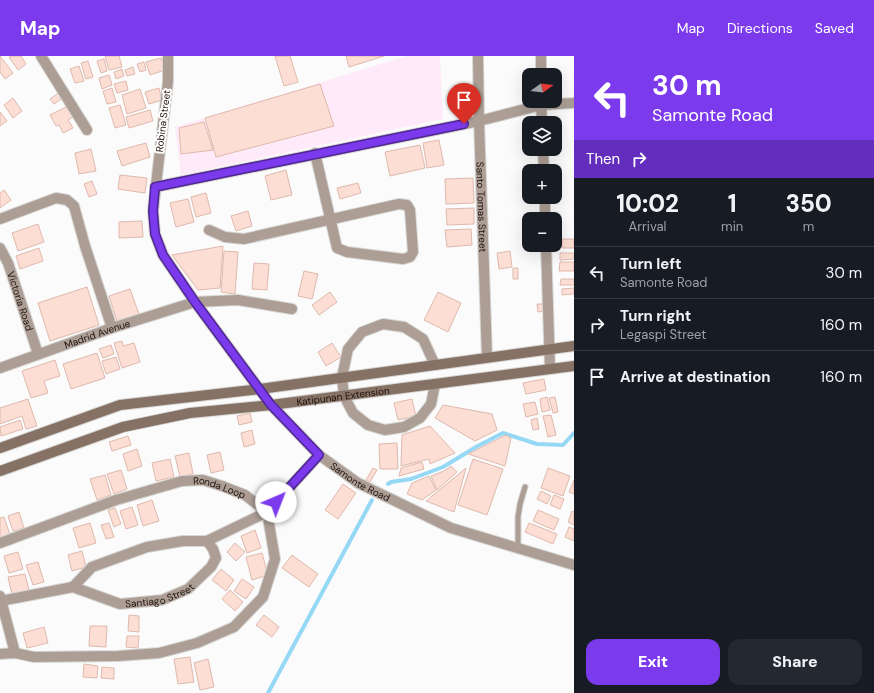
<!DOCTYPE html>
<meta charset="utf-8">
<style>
body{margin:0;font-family:"DM Sans",sans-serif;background:#242831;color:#f1f3f6;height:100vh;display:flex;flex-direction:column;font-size:15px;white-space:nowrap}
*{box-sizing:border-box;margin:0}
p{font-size:13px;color:#9ea1a6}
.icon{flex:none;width:22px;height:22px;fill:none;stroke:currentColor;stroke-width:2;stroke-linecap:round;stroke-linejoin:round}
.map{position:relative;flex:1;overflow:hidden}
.sheet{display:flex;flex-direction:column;background:#171b24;width:300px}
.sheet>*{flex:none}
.guide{background:#7c3aed;color:#fff;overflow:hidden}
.needle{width:26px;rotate:75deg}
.buttons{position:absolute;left:522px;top:12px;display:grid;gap:8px}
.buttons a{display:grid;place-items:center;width:40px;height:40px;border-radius:8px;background:#171b24;box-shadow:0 4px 16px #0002;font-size:20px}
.pin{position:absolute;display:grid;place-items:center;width:34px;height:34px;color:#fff;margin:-41px -17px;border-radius:50% 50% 50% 0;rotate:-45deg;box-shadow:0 0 4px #0007}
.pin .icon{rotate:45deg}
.me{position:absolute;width:44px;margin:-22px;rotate:44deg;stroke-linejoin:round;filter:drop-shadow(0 0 3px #0008)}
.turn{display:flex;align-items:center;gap:14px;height:84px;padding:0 12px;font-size:18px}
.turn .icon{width:52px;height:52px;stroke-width:2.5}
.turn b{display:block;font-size:28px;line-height:34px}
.then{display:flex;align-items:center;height:38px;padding:0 12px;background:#0003;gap:8px;font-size:15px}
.eta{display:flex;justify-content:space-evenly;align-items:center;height:68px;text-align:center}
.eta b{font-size:24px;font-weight:800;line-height:28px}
.action{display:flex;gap:8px;margin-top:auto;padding:8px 12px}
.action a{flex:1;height:46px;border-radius:12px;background:#7c3aed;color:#fff;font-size:16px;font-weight:800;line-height:46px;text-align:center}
.action a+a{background:#242831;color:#f1f3f6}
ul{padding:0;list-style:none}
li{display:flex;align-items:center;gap:12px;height:52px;padding:0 12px;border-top:1px solid #363941}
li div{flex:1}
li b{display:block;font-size:15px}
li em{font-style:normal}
header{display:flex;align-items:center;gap:24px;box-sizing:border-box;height:56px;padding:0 20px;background:#7c3aed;color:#fff}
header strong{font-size:19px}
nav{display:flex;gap:22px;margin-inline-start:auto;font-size:14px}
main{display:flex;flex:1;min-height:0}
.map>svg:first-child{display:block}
.industrial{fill:#feeaf9}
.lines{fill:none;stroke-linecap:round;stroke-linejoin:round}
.stream{stroke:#94d8f6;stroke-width:4}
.building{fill:#fdded4;stroke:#dfb9ad}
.lane-casing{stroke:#d7d6d4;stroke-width:7}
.street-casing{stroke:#d7d6d4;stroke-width:12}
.secondary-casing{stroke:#d7d6d4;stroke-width:12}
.lane{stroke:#ac9e95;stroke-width:5}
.street{stroke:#ac9e95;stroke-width:10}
.secondary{stroke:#867165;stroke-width:10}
.route-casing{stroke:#51269a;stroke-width:10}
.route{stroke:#7c3aed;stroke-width:7}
.labels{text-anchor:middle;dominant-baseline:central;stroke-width:4;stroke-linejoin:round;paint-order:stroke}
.street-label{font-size:10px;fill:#20130e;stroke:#fff}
</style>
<header>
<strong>Map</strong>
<nav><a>Map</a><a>Directions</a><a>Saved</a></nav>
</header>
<main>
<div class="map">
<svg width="574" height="637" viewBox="0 0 574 637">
<rect width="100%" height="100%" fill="#fafbfa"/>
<path class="industrial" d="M407 0H440L443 63 181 119 175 71Z"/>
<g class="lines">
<path class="stream" d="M388 428 391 426 411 423 443 411 476 391 503 377 537 388 563 389 574 377
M268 637 372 444"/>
</g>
<path class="building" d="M0 0 13 17 5 23 0 16Z
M11 0H21L26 8 18 14 9 1Z
M105 0H119L122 11 109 14Z
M275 0H290L298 26 284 30Z
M346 0H384L349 11Z
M161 2 165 14 150 19 146 6Z
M104 3 107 15 101 17 97 5Z
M88 5 93 21 86 23 81 7Z
M144 6 146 14 140 16 137 8Z
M79 10 84 25 75 27 70 13Z
M133 11 135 18 127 20 125 14Z
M122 13 124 20 116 23 114 16Z
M109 19 112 29 102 33 99 22Z
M126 25 128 34 117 37 114 28Z
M320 28 334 70 216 101 205 62Z
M112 32 116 46 107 48 103 35Z
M159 32 162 44 149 48 145 36Z
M140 33 146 52 127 58 122 39Z
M60 36 64 41 54 48 50 43Z
M13 42 22 55 13 62 4 49Z
M120 49 126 69 115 72 109 52Z
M68 50 73 61 68 64 73 72 63 77 59 69 56 70 50 59Z
M150 54 153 65 129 72 126 61Z
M0 56 7 65 0 70Z
M204 66 213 94 181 98 179 72Z
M439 84 444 109 427 112 423 87Z
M146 87 150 101 122 110 117 95Z
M420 89 425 112 390 120 385 96Z
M91 93 96 115 79 118 75 97Z
M286 114 292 139 271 144 265 120Z
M120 119 147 122 145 137 118 133Z
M473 122 474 147 446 148 445 123Z
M92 125 97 138 89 141 84 128Z
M358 127 361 137 340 143 337 132Z
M4 134 11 144 0 152V137Z
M206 137 211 157 196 161 191 141Z
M188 143 194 166 176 171 170 147Z
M474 152V168L447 169 446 153Z
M248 155 252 170 236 175 231 160Z
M142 165 143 181 119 182V166Z
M38 168 44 186 18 195 12 177Z
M471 173 472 189 447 191 445 174Z
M562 183H574V192H562Z
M223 190 220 232 198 234 172 199Z
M39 192 43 205 20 213 16 200Z
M224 195 238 196 235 238 221 236Z
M510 195 512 211 499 213 497 197Z
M560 197H574V203L560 204Z
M560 206H574V215H559Z
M254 207 269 208 267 234 252 233Z
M513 212H518V223H513Z
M304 215 318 218 312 243 298 240Z
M561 223H574V229H560Z
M87 231 99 269 50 285 38 247Z
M574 232V238L562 239V233Z
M130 233 139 258 117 265 109 240Z
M330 236 337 246 319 259 312 249Z
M438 236 461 247 448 276 424 264Z
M537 248H545V255L538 256Z
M122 285 123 290 134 287 140 306 122 312 114 287Z
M332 287 341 301 326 310 318 296Z
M111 289 114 298 103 302 99 293Z
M97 297 105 322 71 333 63 308Z
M116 301 120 313 106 318 102 305Z
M55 304 60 320 44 325 48 337 31 342 22 315Z
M544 323 546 334 526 338 523 327Z
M547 341 550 354 542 356 540 343Z
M555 341 558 356 553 357 549 342Z
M28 343 37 370 26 373 22 360 0 368V352Z
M412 343 416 360 398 364 394 347Z
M535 346 538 358 526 361 523 348Z
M443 349 492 358 497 374 475 385 435 362Z
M250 357 252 366 239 369 237 360Z
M551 359 556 379 548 381 543 360Z
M537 362 539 373 533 374 531 364Z
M20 364 23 373 1 380 0 371Z
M430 370 455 397 430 408 429 403 401 410 402 379Z
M252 374 255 388 244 391 241 377Z
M506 379 511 382 505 410 468 398Z
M128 380 131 389 112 395 109 386Z
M397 387 398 413H380L379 388Z
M137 393 142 410 128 415 123 398Z
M220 396 224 414 211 417 207 399Z
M189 397 193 418 180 421 175 400Z
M170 403 174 421 156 425 152 407Z
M473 403 503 413 487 459 458 449Z
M422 406 424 413 399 420 401 412Z
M451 410 457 416 437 434 431 420 444 415Z
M373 412 377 414 370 426 366 424Z
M466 412 454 456 426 445Z
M548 412 570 420 563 440 541 432Z
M121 414 127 433 114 438 107 418Z
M105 419 111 439 97 444 90 423Z
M429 420 436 434 422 444 407 438 412 427Z
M574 424V438L569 436Z
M343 428 356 437 338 463 325 454Z
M541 435 551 440 547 448 537 443Z
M554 439 564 443 560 453 550 449Z
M152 444 159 465 143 470 137 449Z
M132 451 138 469 126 473 120 455Z
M115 452 121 468 114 471 108 454Z
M538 454 559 463 554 474 533 465Z
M572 455 574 456V469L568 466Z
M19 456 24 472 13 475 8 460Z
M4 461 10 479 0 483V462Z
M90 467 96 487 79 492 73 472Z
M109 467 114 481 106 483 101 469Z
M529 467 557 478 553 488 525 476Z
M569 471 574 473V485L565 481Z
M255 474 261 492 247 497 241 480Z
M235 487 245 496 236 505 227 496Z
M82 495 86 511 72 515 68 499Z
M18 496 23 513 9 517 4 500Z
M262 497 268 519 252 524 246 501Z
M292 499 318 518 309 531 282 512Z
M38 506 44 526 33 529 26 509Z
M221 513 234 524 226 535 212 524Z
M25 518 29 534 12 538 8 521Z
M242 523 254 531 246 543 234 535Z
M230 534 243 546 235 555 222 543Z
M129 559 139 560V576L128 575Z
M264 559 279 571 272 581 256 569Z
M90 570H107L106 591 89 590Z
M44 571 48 587 27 592 23 577Z
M127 580H139L138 592 126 591Z
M190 601 194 626 178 628 174 603Z
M208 603 214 631 200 634 194 607Z
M84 608 98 610 97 622 83 621Z
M102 611 114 612V623L101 622Z"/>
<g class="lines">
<g class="lane-casing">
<path id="lane" d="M518 492V461L520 448 525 431"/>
</g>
<g class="street-casing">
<g id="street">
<path d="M41 0 87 74"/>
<path id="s1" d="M168 0V25L153 155 155 178 163 199 195 246 271 349 319 399 358 427 451 472 574 509"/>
<path id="s2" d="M478 0 479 65 487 301"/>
<path d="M541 0V19"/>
<path d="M541 45 542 67"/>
<path d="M543 93 544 115"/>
<path d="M155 131 479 65 541 49 574 47"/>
<path d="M545 141V163"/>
<path d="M0 163 56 142 67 144 74 150 85 190 112 272"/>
<path d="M209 174 225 181 244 183 399 148 407 149 410 154 413 196 410 201 403 203 347 196 337 192 315 97"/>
<path d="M546 189 550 313"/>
<path id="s3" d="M0 192 8 207 38 298"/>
<path d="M435 309 423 283 404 271 383 268 362 276 348 293 342 321 344 340 353 357 368 369 385 374 404 371 420 362 431 348 435 328"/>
<path id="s4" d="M0 312 112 272 195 246 238 244 292 253"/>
<path id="s5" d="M0 487 116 444 182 425 203 424 222 430 245 439 267 456 275 503 263 541 234 571 197 587 159 597 118 600 34 601 15 597 0 598"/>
<path d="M73 531 92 511 147 491 183 485H207L267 456 319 399"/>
<path d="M0 540 15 597"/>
<path id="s6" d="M0 545 73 531 120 548 162 544 188 533 211 511 216 502 213 493 207 485"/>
</g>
</g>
<g class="secondary-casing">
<g id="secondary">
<path d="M0 392 120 349 260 333 574 290"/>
<path id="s7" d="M0 415 123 371 190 357 271 349 574 310"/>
</g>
</g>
<use href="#lane" class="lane"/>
<use href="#street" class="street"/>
<use href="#secondary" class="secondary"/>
</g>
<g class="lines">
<g class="route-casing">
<path id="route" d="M276 446 319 399 271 349 195 246 163 199 155 178 153 155 155 131 464 68"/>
</g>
<use href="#route" class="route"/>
</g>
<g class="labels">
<g class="street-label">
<text transform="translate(163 65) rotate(-83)">Robina Street</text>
<text stroke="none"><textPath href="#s2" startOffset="151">Santo Tomas Street</textPath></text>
<text stroke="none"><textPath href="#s3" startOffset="57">Victoria Road</textPath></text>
<text stroke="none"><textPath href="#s4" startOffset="103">Madrid Avenue</textPath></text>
<text stroke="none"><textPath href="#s7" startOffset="353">Katipunan Extension</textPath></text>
<text stroke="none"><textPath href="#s1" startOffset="505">Samonte Road</textPath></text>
<text stroke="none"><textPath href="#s5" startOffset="231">Ronda Loop</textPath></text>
<text stroke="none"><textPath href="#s6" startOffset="165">Santiago Street</textPath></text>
</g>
</g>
</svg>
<div class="buttons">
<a><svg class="needle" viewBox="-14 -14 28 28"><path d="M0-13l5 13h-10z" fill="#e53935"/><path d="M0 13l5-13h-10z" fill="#9ea1a6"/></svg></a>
<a><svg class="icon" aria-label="layers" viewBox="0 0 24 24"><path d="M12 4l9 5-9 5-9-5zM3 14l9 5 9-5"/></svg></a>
<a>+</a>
<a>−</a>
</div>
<div class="pin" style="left:464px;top:68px;background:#d93025"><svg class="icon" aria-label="arrive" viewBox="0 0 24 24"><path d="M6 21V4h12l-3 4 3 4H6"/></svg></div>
<svg class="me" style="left:276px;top:446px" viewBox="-20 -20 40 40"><circle r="19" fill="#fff"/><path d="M0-13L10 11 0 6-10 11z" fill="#7c3aed"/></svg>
</div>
<section class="sheet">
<div class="guide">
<div class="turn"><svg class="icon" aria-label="left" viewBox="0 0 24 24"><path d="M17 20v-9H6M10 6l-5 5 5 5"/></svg><div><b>30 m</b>Samonte Road</div></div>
<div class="then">Then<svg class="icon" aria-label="right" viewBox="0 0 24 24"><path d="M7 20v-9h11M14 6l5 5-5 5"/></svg></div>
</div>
<div class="eta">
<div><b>10:02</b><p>Arrival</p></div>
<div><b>1</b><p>min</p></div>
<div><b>350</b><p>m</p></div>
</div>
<ul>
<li><svg class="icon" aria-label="left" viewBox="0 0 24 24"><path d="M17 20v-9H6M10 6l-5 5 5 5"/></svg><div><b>Turn left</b><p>Samonte Road</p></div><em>30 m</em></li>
<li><svg class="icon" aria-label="right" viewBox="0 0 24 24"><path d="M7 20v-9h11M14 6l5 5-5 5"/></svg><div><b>Turn right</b><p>Legaspi Street</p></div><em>160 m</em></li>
<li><svg class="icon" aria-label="arrive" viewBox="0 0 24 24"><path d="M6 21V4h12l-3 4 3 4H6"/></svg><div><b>Arrive at destination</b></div><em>160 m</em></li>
</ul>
<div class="action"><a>Exit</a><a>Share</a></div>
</section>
</main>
